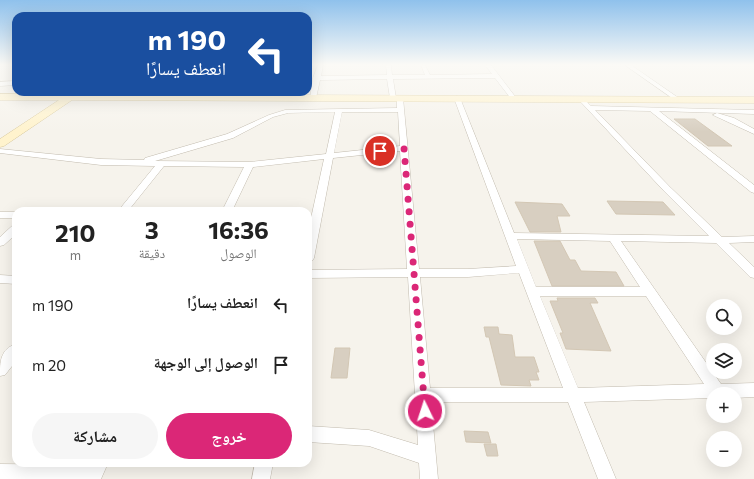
<!DOCTYPE html>
<html lang="ar">
<meta charset="utf-8">
<style>
body{margin:0;font-family:Commissioner,"Noto Naskh Arabic",sans-serif;background:#f6f6f6;color:#222;direction:rtl;height:100vh;display:flex;flex-direction:column;font-size:15px;white-space:nowrap}
*{box-sizing:border-box;margin:0}
p{font-size:13px;color:#767676}
.icon{flex:none;width:22px;height:22px;fill:none;stroke:currentColor;stroke-width:2;stroke-linecap:round;stroke-linejoin:round}
.map{position:relative;flex:1;overflow:hidden;direction:ltr}
.drawer{position:absolute;left:12px;top:207px;width:300px;height:260px;display:flex;flex-direction:column;background:#fff;border-radius:12px;box-shadow:0 4px 16px #0002;direction:rtl}
.drawer>*{flex:none}
.hud{position:absolute;left:12px;top:12px;width:300px;height:84px;border-radius:12px;box-shadow:0 4px 16px #0002;direction:rtl;background:#1a4fa0;color:#fff;overflow:hidden}
.fabs{position:absolute;left:706px;top:299px;display:grid;gap:8px}
.fabs a{display:grid;place-items:center;width:36px;height:36px;border-radius:50%;background:#fff;box-shadow:0 4px 16px #0002;font-size:20px}
.pin{position:absolute;display:grid;place-items:center;width:34px;height:34px;color:#fff;margin:-17px;border:2px solid #fff;border-radius:50%;box-shadow:0 1px 4px #0007}
.me{position:absolute;width:44px;margin:-22px;rotate:356deg;stroke-linejoin:round;filter:drop-shadow(0 0 3px #0008)}
.turn{display:flex;align-items:center;gap:14px;height:84px;padding:0 20px;font-size:18px}
.turn .icon{width:52px;height:52px;stroke-width:2.5}
.turn b{display:block;font-size:28px;line-height:34px}
.eta{display:flex;justify-content:space-evenly;align-items:center;height:68px;text-align:center}
.eta b{font-size:24px;font-weight:700;line-height:28px}
.action{display:flex;gap:8px;margin-top:auto;padding:8px 20px}
.action a{flex:1;height:46px;border-radius:24px;background:#db2777;color:#fff;font-size:16px;font-weight:700;line-height:46px;text-align:center}
.action a+a{background:#f6f6f6;color:#222}
ul{padding:0;list-style:none}
li{display:flex;align-items:center;gap:12px;height:60px;padding:0 20px}
li div{flex:1}
li b{display:block;font-size:15px}
li em{font-style:normal}
.map>svg:first-child{display:block}
.building{fill:#d8cfc1;stroke:#d3c7b4}
.lines{fill:none;stroke-linecap:round;stroke-linejoin:round}
.street-casing{stroke:#c2bbae;stroke-width:1}
.secondary-casing{stroke:#d6c79b;stroke-width:1}
.street{fill:#fff;fill-rule:evenodd}
.secondary{fill:#fff3cd;fill-rule:evenodd}
.route{stroke:#db2777;stroke-width:7;stroke-dasharray:0 12.6}
</style>
<div class="map">
<svg width="754" height="479" viewBox="0 0 754 479">
<rect width="100%" height="100%" fill="#f6f3ec"/>
<path class="building" d="M674 119H695L732 146H708Z
M607 201 663 202 675 215 616 214Z
M515 202 562 204 570 216H557L561 232H530Z
M534 241H560L570 260H575L581 271 616 272 624 286H552Z
M557 298H595L598 303H590L611 351 566 349 560 333H563L550 301H558Z
M484 327H498L499 334 512 335 515 357H534L539 372H536L539 380H529L531 386 501 385 489 337H486Z
M335 348H350L347 378H331Z
M464 431 488 432 491 443 466 442Z
M484 444H496L498 456H487Z"/>
<g class="lines">
<g class="street-casing">
<path id="street" d="M318 65H323L321 76 387 75 386 65H391L392 75H425L421 65H425L430 75 492 74 485 65H491L517 99 512 100 495 78 393 79 396 98 393 100 390 98 387 79 320 80 316 98 313 100 310 98 313 78Z
M625 65H631L680 99 675 100Z
M16 81V85L0 86V82Z
M457 96 460 98 514 233 709 236 664 191 578 99 583 98 591 106 754 110V114L659 111 754 185V193L751 192 650 111 595 110 670 187 722 237 754 236V242L729 243 754 267V278L750 277 716 243 621 241 721 384 754 383V397L735 398V394H713V398L584 402 616 479H598L568 402H431L438 479H420L419 463 369 446 308 442V426L369 430 418 445 408 277 308 278V270L407 269 400 151 333 158 314 258 312 261 308 262V232L324 159 253 167 232 211H222L244 167 164 166 128 211H118L155 166 101 165 0 153V149L101 159 144 160 145 158 227 134 269 115 285 110 397 108V98L400 96 403 98 419 269H468L516 266 454 98ZM335 112 326 154 250 162 155 161 233 138 273 117 288 113ZM342 112H398L400 146 334 153ZM517 239 610 241 640 287H536ZM519 273 563 388H430L420 277H468ZM540 296H646L704 384 578 388Z
M717 113 734 118 754 129V134L715 116 713 115Z
M0 212H16V218H0Z
M16 225V234L4 245 0 246V237L12 226Z
M0 275 16 276V284L0 283Z
M16 344V361L5 375 0 376C0 362 0 349 16 344Z
M89 463H108L101 479H0V464L88 465Z
M255 463H273L270 479H252Z"/>
</g>
<g class="secondary-casing">
<path id="secondary" d="M72 93 76 94 754 97V103L72 100 4 146 0 147V139L59 100H0V94Z"/>
</g>
<use href="#street" class="street"/>
<use href="#secondary" class="secondary"/>
</g>
<linearGradient id="sky" x2="0" y2="1"><stop stop-color="#8fc1ec"/><stop offset="0.49" stop-color="#fbfaf6"/><stop offset="1" stop-color="#fbfaf6" stop-opacity="0"/></linearGradient>
<rect width="754" height="132" fill="url(#sky)"/>
<g class="lines">
<path class="route" d="M380 151 404 148 425 411"/>
</g>
</svg>
<div class="fabs">
<a><svg class="icon" aria-label="search" viewBox="0 0 24 24"><circle cx="10" cy="10" r="6"/><path d="M15 15l6 6"/></svg></a>
<a><svg class="icon" aria-label="layers" viewBox="0 0 24 24"><path d="M12 4l9 5-9 5-9-5zM3 14l9 5 9-5"/></svg></a>
<a>+</a>
<a>−</a>
</div>
<div class="pin" style="left:380px;top:151px;background:#d93025"><svg class="icon" aria-label="arrive" viewBox="0 0 24 24"><path d="M6 21V4h12l-3 4 3 4H6"/></svg></div>
<svg class="me" style="left:425px;top:411px" viewBox="-20 -20 40 40"><circle r="17" fill="#db2777" stroke="#fff" stroke-width="3"/><path d="M0-11L8 9 0 5-8 9z" fill="#fff"/></svg>
<div class="hud">
<div class="turn"><svg class="icon" aria-label="left" viewBox="0 0 24 24"><path d="M17 20v-9H6M10 6l-5 5 5 5"/></svg><div><b>190 m</b>انعطف يسارًا</div></div>
</div>
<section class="drawer">
<div class="eta">
<div><b>16:36</b><p>الوصول</p></div>
<div><b>3</b><p>دقيقة</p></div>
<div><b>210</b><p>m</p></div>
</div>
<ul>
<li><svg class="icon" aria-label="left" viewBox="0 0 24 24"><path d="M17 20v-9H6M10 6l-5 5 5 5"/></svg><div><b>انعطف يسارًا</b></div><em>190 m</em></li>
<li><svg class="icon" aria-label="arrive" viewBox="0 0 24 24"><path d="M6 21V4h12l-3 4 3 4H6"/></svg><div><b>الوصول إلى الوجهة</b></div><em>20 m</em></li>
</ul>
<div class="action"><a>خروج</a><a>مشاركة</a></div>
</section>
</div>
